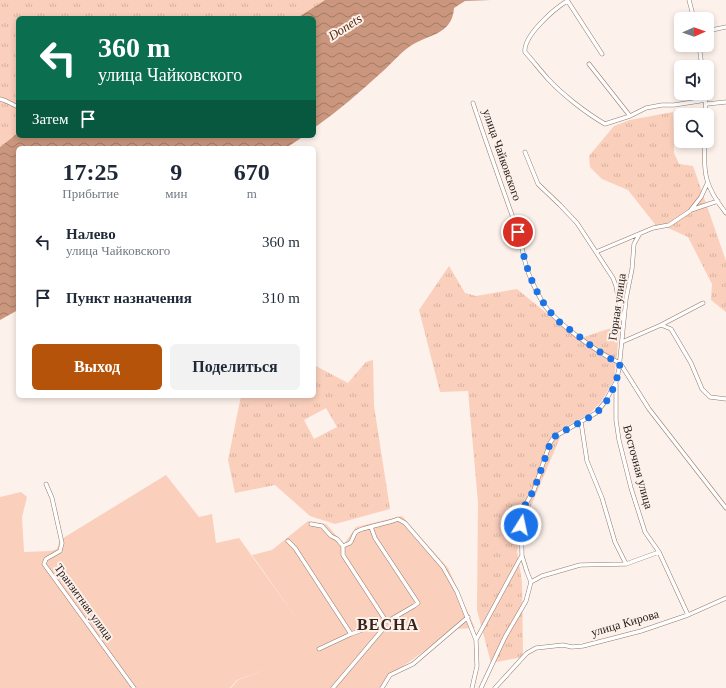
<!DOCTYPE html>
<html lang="ru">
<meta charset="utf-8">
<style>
body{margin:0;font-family:"Times New Roman",serif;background:#f2f2f3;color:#1f2937;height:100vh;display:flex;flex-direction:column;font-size:15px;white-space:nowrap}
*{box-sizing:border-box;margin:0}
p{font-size:13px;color:#747a83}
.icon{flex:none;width:22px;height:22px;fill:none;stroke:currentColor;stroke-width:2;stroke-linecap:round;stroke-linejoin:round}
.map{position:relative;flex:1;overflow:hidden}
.drawer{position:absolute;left:16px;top:146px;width:300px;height:252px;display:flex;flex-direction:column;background:#fff;border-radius:6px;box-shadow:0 2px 6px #0003}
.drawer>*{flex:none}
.guide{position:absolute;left:16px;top:16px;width:300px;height:122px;border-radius:6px;box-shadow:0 2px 6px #0003;background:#0b6e4f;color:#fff;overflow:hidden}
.needle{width:26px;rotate:88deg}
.controls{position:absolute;left:674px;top:12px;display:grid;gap:8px}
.controls a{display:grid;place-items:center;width:40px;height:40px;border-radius:6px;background:#fff;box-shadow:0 2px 6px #0003;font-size:20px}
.pin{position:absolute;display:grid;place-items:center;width:34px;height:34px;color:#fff;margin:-17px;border:2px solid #fff;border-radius:50%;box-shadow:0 1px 4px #0007}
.me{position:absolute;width:44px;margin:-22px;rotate:10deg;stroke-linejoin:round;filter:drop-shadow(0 0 3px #0008)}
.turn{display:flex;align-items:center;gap:14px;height:84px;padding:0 16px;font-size:18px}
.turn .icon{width:52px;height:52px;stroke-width:2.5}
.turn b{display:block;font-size:28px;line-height:34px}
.then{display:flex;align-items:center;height:38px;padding:0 16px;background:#0003;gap:8px;font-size:15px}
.eta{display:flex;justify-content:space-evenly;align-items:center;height:68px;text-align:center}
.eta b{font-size:24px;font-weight:800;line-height:28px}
.button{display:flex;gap:8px;margin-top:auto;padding:8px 16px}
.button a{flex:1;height:46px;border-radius:6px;background:#b45309;color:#fff;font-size:16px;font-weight:800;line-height:46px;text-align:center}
.button a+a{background:#f2f2f3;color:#1f2937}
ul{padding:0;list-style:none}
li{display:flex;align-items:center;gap:12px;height:56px;padding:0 16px}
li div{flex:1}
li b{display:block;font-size:15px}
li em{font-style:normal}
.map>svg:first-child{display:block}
.grass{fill:url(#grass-tufts);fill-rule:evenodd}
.garden{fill:#facfbb}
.water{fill:url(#water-waves)}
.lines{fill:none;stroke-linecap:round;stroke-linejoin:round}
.street-casing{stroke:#937a6d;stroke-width:4.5}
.street{stroke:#fff;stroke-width:3.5}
.route{stroke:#1a73e8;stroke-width:7;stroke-dasharray:0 12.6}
.labels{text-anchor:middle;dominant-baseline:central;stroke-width:4;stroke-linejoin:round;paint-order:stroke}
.street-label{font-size:12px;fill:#2b211c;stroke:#fdf1eb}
.water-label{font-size:13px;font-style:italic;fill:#5a290d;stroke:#fdf1eb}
.district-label{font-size:16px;font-weight:bold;letter-spacing:1px;fill:#382319;stroke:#fdf1eb}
</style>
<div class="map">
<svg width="726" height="688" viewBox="0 0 726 688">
<defs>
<pattern id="grass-tufts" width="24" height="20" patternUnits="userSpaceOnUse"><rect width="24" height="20" fill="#facfbb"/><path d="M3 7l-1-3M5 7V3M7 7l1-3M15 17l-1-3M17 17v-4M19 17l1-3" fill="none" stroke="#d6b1a0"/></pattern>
<pattern id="water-waves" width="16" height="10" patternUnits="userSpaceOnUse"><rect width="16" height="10" fill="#ca967d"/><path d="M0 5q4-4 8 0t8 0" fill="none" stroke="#a47a66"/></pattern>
</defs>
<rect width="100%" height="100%" fill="#fdf1eb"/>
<path class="grass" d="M0 0H325L297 18H18V133L0 147Z
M673 112 674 153 679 164 693 166 726 261V312L711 300 712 284 688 237 666 227 658 228 628 190 602 179 590 167 589 156 614 126 630 120Z
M449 266 465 293 476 296 517 289 578 339 620 325 614 380 601 402 590 413 564 428 526 518 517 551 522 582 523 657 491 663 477 610 478 502 468 391 440 392 419 310Z
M373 360 374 406 390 509 335 524 310 516 275 485 235 493 228 460 241 396H314V365L348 383 366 362ZM326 408 337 427 314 439 304 420Z"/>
<path class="garden" d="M166 475 199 517 212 514 216 543 239 538 302 626 252 555 272 550 308 521 326 524 344 544 356 527 402 516 448 568 475 628 454 629 394 673 379 688H231L238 680 278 665 237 680 230 688H0V497L21 492 27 497 22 517 24 552 51 551 57 549 60 540Z"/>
<path class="water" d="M325 0H491L465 1 454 8C452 36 427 34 409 47 399 54 391 64 382 72 360 92 338 111 314 128V18H297Z
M18 133V136H304L286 148H18V310L0 320V147Z"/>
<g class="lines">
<g class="street-casing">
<path id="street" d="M567 0 602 54
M689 0 694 19
M567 1C554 9 523 36 525 52 533 61 540 70 548 79 563 95 586 113 605 124L630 116 646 108 662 105H674L706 100
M707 31 726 27
M699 45 702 67
M589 64 630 116
M705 93 706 115
M0 99 6 101 18 107
M473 103C487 145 502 187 517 229 523 245 523 263 531 279 534 286 541 300 545 306 558 324 599 354 620 363L649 409 726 508
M707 104 726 102
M705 141C703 173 705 187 726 213
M525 152 538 184 560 205 577 223 613 278 616 286 622 319
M691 210 718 201
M596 252 653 228 669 225 690 211 701 197 707 184
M661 325 671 329 691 363 702 389 710 397 726 399
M622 342 661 325 703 303
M616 384V420L619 440 631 488 645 532 659 552 688 615
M581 422 587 461 602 498 615 542 626 564
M46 484 52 498 62 543 60 551 46 559 44 564 134 688
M311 524 322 526 331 536 337 539 343 546V555L386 621
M288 541 295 548 351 634
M343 546 350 543C353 540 353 535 356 532 359 528 390 523 398 519L405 523 443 567 457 592 476 640 477 666 472 688
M531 582 527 572 522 556 521 512 534 490 550 443 554 437 596 413 605 402 616 382 619 369 626 299 632 269 634 244 639 235
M531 582 542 576 580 565 626 564 659 552
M476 640 521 557
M319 649 351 634 390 620 414 606 418 603 375 538 371 527
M333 688 383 629 382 623
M382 688 390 675 413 664 468 617
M481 688 505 637 526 601 531 582
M495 688 527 653 536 648 563 645 572 647 583 646 641 631 688 615 726 598"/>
</g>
<use href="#street" class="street"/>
</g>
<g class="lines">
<path class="route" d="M518 232C526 267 534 300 563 325 569 329 575 333 581 338 593 347 605 357 620 363 618 380 610 401 597 412 584 422 567 428 554 437L550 444 534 490 521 512V525"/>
</g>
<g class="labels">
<g class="street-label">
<text transform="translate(502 155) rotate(71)">улица Чайковского</text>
<text transform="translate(617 307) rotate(-82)">Горная улица</text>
<text transform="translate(638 467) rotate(75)">Восточная улица</text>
<text transform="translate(84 602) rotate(54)">Транзитная улица</text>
<text transform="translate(625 623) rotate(-16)">улица Кирова</text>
</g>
<g class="water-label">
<text transform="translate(345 27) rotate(-33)">Donets</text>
</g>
<g class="district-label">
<text x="388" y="624">ВЕСНА</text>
</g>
</g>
</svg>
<div class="controls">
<a><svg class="needle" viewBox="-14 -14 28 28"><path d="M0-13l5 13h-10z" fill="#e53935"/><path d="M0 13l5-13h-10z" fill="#747a83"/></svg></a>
<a><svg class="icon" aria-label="sound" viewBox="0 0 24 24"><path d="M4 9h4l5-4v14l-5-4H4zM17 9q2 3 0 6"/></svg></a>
<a><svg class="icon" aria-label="search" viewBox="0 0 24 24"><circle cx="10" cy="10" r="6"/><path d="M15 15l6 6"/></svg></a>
</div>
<div class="pin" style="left:518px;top:232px;background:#d93025"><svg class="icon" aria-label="arrive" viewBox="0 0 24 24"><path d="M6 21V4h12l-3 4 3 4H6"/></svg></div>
<svg class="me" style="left:521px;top:525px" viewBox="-20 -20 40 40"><circle r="17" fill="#1a73e8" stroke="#fff" stroke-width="3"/><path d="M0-11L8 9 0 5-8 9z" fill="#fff"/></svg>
<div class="guide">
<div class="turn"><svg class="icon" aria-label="left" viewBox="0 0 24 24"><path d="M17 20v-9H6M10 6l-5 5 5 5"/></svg><div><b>360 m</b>улица Чайковского</div></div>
<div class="then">Затем<svg class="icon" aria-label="arrive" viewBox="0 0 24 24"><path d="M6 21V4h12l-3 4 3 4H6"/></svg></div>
</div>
<section class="drawer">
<div class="eta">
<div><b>17:25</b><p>Прибытие</p></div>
<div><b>9</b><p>мин</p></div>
<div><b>670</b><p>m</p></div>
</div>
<ul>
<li><svg class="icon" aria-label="left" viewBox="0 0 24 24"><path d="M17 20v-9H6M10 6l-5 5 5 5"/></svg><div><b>Налево</b><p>улица Чайковского</p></div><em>360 m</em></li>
<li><svg class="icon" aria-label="arrive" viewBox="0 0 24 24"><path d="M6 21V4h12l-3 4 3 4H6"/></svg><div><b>Пункт назначения</b></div><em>310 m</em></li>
</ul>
<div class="button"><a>Выход</a><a>Поделиться</a></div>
</section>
</div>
